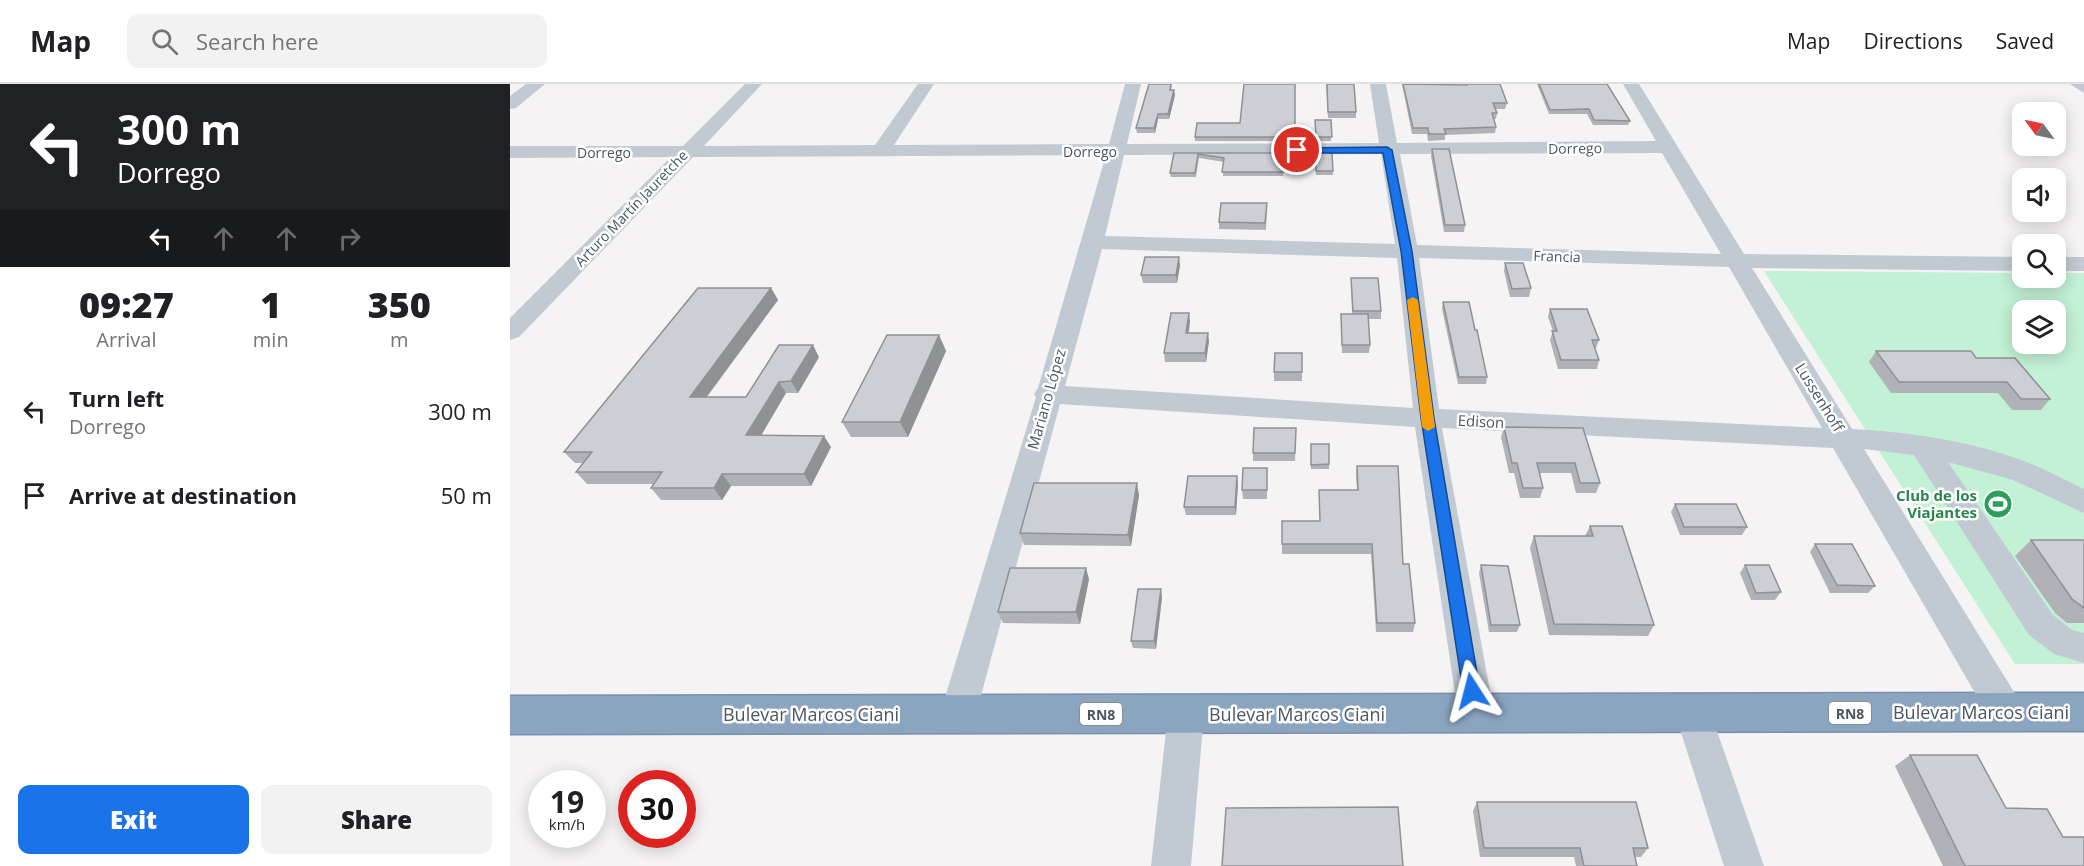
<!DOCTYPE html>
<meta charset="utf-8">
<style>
body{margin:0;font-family:"Open Sans",sans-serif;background:#f2f2f2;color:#202124;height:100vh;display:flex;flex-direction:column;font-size:22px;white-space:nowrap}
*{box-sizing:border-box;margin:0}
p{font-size:20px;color:#757577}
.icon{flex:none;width:33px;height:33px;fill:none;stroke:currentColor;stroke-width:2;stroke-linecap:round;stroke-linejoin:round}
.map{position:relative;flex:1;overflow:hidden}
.side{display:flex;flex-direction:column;background:#fff;width:510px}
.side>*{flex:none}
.top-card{background:#202124;color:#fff;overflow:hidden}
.needle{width:39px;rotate:303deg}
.buttons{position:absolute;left:1502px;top:18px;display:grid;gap:12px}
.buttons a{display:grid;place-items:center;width:54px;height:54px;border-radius:12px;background:#fff;box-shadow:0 3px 15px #0003;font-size:30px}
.speed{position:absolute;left:18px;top:686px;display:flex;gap:12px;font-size:30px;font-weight:700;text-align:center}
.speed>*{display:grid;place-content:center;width:78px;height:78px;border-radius:50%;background:#fff;box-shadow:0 3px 15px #0003;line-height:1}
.speed small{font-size:15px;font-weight:400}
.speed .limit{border:9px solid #d22;background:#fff;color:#111}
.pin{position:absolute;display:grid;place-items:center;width:51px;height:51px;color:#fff;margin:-26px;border:3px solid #fff;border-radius:50%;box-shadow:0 2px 6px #0007}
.me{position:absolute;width:66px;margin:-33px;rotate:351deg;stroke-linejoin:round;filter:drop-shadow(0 0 4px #0008)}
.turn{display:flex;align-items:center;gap:21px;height:126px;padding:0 18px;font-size:27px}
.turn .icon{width:78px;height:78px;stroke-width:2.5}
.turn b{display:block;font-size:42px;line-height:51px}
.lanes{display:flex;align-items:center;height:57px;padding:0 18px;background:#0003;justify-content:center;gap:30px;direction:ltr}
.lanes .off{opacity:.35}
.eta{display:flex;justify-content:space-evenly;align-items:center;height:102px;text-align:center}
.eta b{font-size:36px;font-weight:800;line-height:42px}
.primary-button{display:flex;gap:12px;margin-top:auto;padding:12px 18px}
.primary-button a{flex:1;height:69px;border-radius:12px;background:#1a73e8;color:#fff;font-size:24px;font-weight:800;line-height:69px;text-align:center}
.primary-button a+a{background:#f2f2f2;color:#202124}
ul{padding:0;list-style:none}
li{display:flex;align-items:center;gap:18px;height:84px;padding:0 18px}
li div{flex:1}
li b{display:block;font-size:22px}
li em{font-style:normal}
header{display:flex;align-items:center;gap:36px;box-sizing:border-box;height:84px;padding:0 30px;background:#fff;border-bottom:2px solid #e0e0e0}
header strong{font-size:28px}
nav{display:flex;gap:33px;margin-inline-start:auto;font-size:21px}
.search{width:420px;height:54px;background:#f2f2f2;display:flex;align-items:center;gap:15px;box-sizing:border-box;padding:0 21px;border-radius:12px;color:#757577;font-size:22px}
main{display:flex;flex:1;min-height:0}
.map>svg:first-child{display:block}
.green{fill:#c3f1d5;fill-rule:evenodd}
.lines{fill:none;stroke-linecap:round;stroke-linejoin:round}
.highway-casing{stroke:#7690ad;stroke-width:3}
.minor{fill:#c1cad2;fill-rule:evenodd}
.highway{fill:#8ba5c1;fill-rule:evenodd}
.wall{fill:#b0b2b7}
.shaded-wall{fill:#909195}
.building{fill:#cdcfd5;stroke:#909195;stroke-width:1.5}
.route{fill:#1a73e8;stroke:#114b97;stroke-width:1.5}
.slow{fill:#f59e0b}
.labels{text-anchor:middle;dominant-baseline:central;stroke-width:5;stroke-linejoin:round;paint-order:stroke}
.far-street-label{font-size:14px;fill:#4a5661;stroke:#fff}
.shield{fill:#fff;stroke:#808990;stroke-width:1.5}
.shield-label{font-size:14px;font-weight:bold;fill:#4a5661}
.street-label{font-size:15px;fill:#4a5661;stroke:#fff}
.leisure-label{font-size:15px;font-weight:bold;fill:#27864d;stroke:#fff;text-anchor:end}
.near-street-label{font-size:18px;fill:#4a5661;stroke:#fff}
</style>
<header>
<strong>Map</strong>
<div class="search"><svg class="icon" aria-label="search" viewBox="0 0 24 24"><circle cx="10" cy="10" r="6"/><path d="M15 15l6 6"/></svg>Search here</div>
<nav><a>Map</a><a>Directions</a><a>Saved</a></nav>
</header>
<main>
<section class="side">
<div class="top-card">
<div class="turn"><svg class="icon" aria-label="left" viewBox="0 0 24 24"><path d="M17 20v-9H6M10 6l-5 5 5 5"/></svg><div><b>300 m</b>Dorrego</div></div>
<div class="lanes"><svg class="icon" aria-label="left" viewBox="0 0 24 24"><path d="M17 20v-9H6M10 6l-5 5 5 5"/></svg><svg class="icon off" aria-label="ahead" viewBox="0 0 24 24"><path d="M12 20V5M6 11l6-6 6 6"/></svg><svg class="icon off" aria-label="ahead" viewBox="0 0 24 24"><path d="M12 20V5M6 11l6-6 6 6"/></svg><svg class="icon off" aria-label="right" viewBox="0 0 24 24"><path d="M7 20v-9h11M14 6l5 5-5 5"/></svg></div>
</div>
<div class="eta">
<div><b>09:27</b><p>Arrival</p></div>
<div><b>1</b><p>min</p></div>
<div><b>350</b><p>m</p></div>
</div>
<ul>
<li><svg class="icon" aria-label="left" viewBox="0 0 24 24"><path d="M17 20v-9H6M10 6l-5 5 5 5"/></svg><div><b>Turn left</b><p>Dorrego</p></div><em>300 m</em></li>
<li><svg class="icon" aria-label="arrive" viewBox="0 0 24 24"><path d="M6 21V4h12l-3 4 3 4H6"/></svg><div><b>Arrive at destination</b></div><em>50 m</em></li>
</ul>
<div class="primary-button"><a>Exit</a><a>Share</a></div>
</section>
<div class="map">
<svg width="1574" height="782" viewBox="0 0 1574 782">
<rect width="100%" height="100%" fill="#f5f3f3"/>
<path class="green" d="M1254 187 1512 189V194H1545V189H1574V580H1505ZM1512 226H1545V260H1512Z"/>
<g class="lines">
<g class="highway-casing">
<path id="highway" d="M1574 609V647L0 650V612Z"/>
</g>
<path class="minor" d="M16 0H35L6 24 0 25V12Z
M235 0H252L194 62 365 61 408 0H424L384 61 599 60 615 0H631L617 60 869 59 860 0H876L887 59 1146 57 1113 0H1129L1234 170 1512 173V187L1242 184 1342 345C1402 348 1468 358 1524 381 1541 388 1557 397 1574 405V429L1503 396 1438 378 1543 531 1562 546 1574 549V579L1544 570 1519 551 1404 371 1354 365 1509 616 1514 628 1509 640 1496 645 1483 640 1323 364 932 344 984 629 979 641 966 646 953 641 948 629 905 343 550 320 466 630 461 642 448 647 435 642 430 630 526 313 524 310 528 304 596 71 183 73 9 253 0 256V234L161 73 0 74V62H173ZM1152 69 1211 170 907 161 890 70ZM871 70 885 160 595 152 614 71ZM592 165 887 174 903 324 555 302ZM909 174 1219 183 1312 344 929 325Z
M1560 0H1574V9Z
M1545 173H1574V187H1545Z
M676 613 689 618 694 630 681 782H641L658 630 663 618Z
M1183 613 1196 618 1201 630 1254 782H1214L1165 630 1170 618Z"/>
<use href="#highway" class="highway"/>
</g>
<path class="wall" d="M639 0H662L661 6 665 11 659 35H648L645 49H627L626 44Z
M785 0V53H775V57H685V53L730 39Z
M816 0 846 28V34H818Z
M892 0 955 1V0H990L997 19 995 25H985L987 29 986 35H984L986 43 985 49 935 51V56L918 57 917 50H902Z
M1027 0H1097L1120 37 1118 41H1083L1077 30H1039Z
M805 36H821V57H806Z
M922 65 955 141 954 148H934L921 72Z
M664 69H774L773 92H713L714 78 689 74 686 93H661L660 89Z
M806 69H822L823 91H806Z
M757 126 756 146 709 145V138Z
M995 179 1021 204 1019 213H1000L994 187Z
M670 181 667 199H633L631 191Z
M841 194 871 227V235H858L860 261 859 269H832L831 230H842Z
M261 204 268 216 197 313H236L309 273 288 309H276L251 352 321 363 301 402H221L212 416H151L141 404 144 400H77L66 388 73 379H65L54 368Z
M933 218 977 293 976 300H948L932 225Z
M1040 225 1089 256 1086 264H1085L1089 276 1087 285H1048L1040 256 1043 247 1038 233Z
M680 237 679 249 699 257 696 278H655L654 269Z
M429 251 436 267 398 353H341L332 338Z
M1366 267 1466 274 1540 315 1531 326H1502L1488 309H1381L1359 278Z
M792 269V297H764V288Z
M994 343 1073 344 1090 399 1086 409H1066L1061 389H1030L1033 404 1030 414H1010L1004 389H999L991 353Z
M786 344 785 377H743V369Z
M801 360H819V385H801Z
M847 382 893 480 905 539 903 548H866L861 470H772V437H809L847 406 846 392Z
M757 384V415H733L732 406Z
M728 400 726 431H676L674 423Z
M629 411 621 462 514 461 510 449Z
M1165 420 1237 443 1232 451H1170L1161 428Z
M1080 442 1144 541 1138 552 1039 551 1020 464 1024 452H1075Z
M1521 456H1574V539H1557L1545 529 1505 472Z
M1305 460 1365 502 1358 509H1320L1300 468Z
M971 481 1010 541 1007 548H979L969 489Z
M1235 481 1271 508 1265 516H1241L1230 489Z
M579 495 570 540 493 539 488 528Z
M652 513 646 565 623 564 621 557Z
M1400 671 1496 724 1553 753 1574 782H1433L1385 682Z
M967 718 1138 764 1131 773H1125L1127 782H1066L1064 773H970L963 727Z"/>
<path class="shaded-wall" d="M664 6 665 11 659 35 658 30Z
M648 30V35L645 49 644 44Z
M669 173 670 181 667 199 666 191Z
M261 204 268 216 188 324 180 313Z
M679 229 680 237 677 257 676 249Z
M698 249 699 257 696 278 695 269Z
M429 251 436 267 398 353 390 338Z
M303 261 309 273 288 309 281 297Z
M269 298 276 309 244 363 236 351Z
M314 352 321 363 301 402 294 390Z
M212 390 221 402 212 416 204 404Z
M727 392 728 400 726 431 725 423Z
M627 399 629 411 621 462 618 451Z
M576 484 579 495 570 540 566 528Z
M651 505 652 513 646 565 644 557Z"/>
<path class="building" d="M639 0H661L660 6H664L658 30H648L644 44H626Z
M734 0H785V48H775V53H685L687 39H730Z
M817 0H844L846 28H818Z
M893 0 957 1V0H990L997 19H983L987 29H982L986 43 934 45 936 50H919L918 44H903Z
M1029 0H1097L1120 37 1084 36 1079 25 1040 26Z
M805 36H821L822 53H806Z
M922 65H939L955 141H935Z
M664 69H774L773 88H712L714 74 688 70 685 89H660Z
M806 69H822L823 87H806Z
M711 119H757L755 139 709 138Z
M635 173H669L666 191H631Z
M995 179H1013L1021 204 1002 205Z
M841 194H868L871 227H843Z
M188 204H261L180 313H236L269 261H303L281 297 269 298 236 351 314 352 294 390H212L204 404H141L152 388H66L82 368H54Z
M933 218H959L965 246H967L977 293H949Z
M1040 225H1077L1089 256H1082L1089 276H1051L1042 247H1047Z
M661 229H679L676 249H698L695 269H654Z
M831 230H858L860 261H832Z
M377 251H429L390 338H332Z
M1366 267H1461L1466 274H1505L1540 315H1511L1497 298H1389Z
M765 269H792V288H764Z
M994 343 1073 344 1090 399H1070L1065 379H1027L1033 404H1013L1007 379H1002Z
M744 344H786L785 369H743Z
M801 360H819V380L801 381Z
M847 382H888L893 480H899L905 539H867L862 460H772V437H810L809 406H848Z
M733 384H757V406H732Z
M678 392H727L725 423H674Z
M524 399H627L618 451 510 449Z
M1165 420H1226L1237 443H1174Z
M1080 442H1112L1144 541 1044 540 1024 452H1083Z
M1521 456H1574V524L1562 515Z
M1305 460H1342L1365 502 1327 501Z
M971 481 998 482 1010 541H981Z
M1235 481H1259L1271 508 1246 509Z
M500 484H576L566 528H488Z
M628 505H651L644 557H621Z
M1400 671H1467L1496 724 1537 725 1553 753H1574V782H1455Z
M967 718H1126L1138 764H1123L1127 782H1074L1070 764H974Z
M888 723 893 782H712L716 724Z"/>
<path class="route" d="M877 63 882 66 902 167 924 334 970 607 968 612 962 614 956 612 953 607 911 334 891 167 873 69H787L782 66 787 64Z"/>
<path class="slow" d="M903 213 908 216 925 343 918 347 912 343 897 216Z"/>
<defs>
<g id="stadium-disc" transform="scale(1.5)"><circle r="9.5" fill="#2e9e5b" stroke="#fff"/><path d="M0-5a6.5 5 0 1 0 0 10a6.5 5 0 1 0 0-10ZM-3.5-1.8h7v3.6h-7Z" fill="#fff"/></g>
</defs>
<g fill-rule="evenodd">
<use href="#stadium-disc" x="1488" y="420"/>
</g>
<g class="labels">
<g class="far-street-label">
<text transform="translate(1065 64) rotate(-1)">Dorrego</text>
<text x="580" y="67">Dorrego</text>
<text x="94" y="68">Dorrego</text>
<text transform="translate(121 124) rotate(-46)">Arturo Martín Jauretche</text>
<text transform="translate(1047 172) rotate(2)">Francia</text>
</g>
<g class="shield">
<rect x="1319" y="618" width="42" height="22" rx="4.5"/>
<rect x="570" y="619" width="42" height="22" rx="4.5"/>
</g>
<g class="shield-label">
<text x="1340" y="629">RN8</text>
<text x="591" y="630">RN8</text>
</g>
<g class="street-label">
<text transform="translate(1310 313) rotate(58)">Lussenhoff</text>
<text transform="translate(536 315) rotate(-74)">Mariano López</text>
<text transform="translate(971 337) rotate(3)">Edison</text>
</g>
<g class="leisure-label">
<text x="1467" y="411">Club de los<tspan x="1467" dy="17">Viajantes</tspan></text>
</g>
<g class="near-street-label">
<text x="1471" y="628">Bulevar Marcos Ciani</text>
<text x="301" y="630">Bulevar Marcos Ciani</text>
<text x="787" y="630">Bulevar Marcos Ciani</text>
</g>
</g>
</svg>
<div class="buttons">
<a><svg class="needle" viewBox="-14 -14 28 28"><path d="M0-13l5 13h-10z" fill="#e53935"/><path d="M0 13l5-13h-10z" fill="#757577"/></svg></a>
<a><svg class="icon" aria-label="sound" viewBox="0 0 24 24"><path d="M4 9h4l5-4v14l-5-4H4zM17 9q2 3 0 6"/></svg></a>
<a><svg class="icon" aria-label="search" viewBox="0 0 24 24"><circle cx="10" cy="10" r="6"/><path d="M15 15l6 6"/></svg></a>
<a><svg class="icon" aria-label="layers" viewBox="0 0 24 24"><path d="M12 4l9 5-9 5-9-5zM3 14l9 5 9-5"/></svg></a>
</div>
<div class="speed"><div>19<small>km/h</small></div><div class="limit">30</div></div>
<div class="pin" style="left:787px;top:66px;background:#d93025"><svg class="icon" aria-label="arrive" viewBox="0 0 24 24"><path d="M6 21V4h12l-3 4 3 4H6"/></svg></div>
<svg class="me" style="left:962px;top:607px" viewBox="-20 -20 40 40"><path d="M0-17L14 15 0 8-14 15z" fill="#1a73e8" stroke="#fff" stroke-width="4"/></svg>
</div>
</main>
